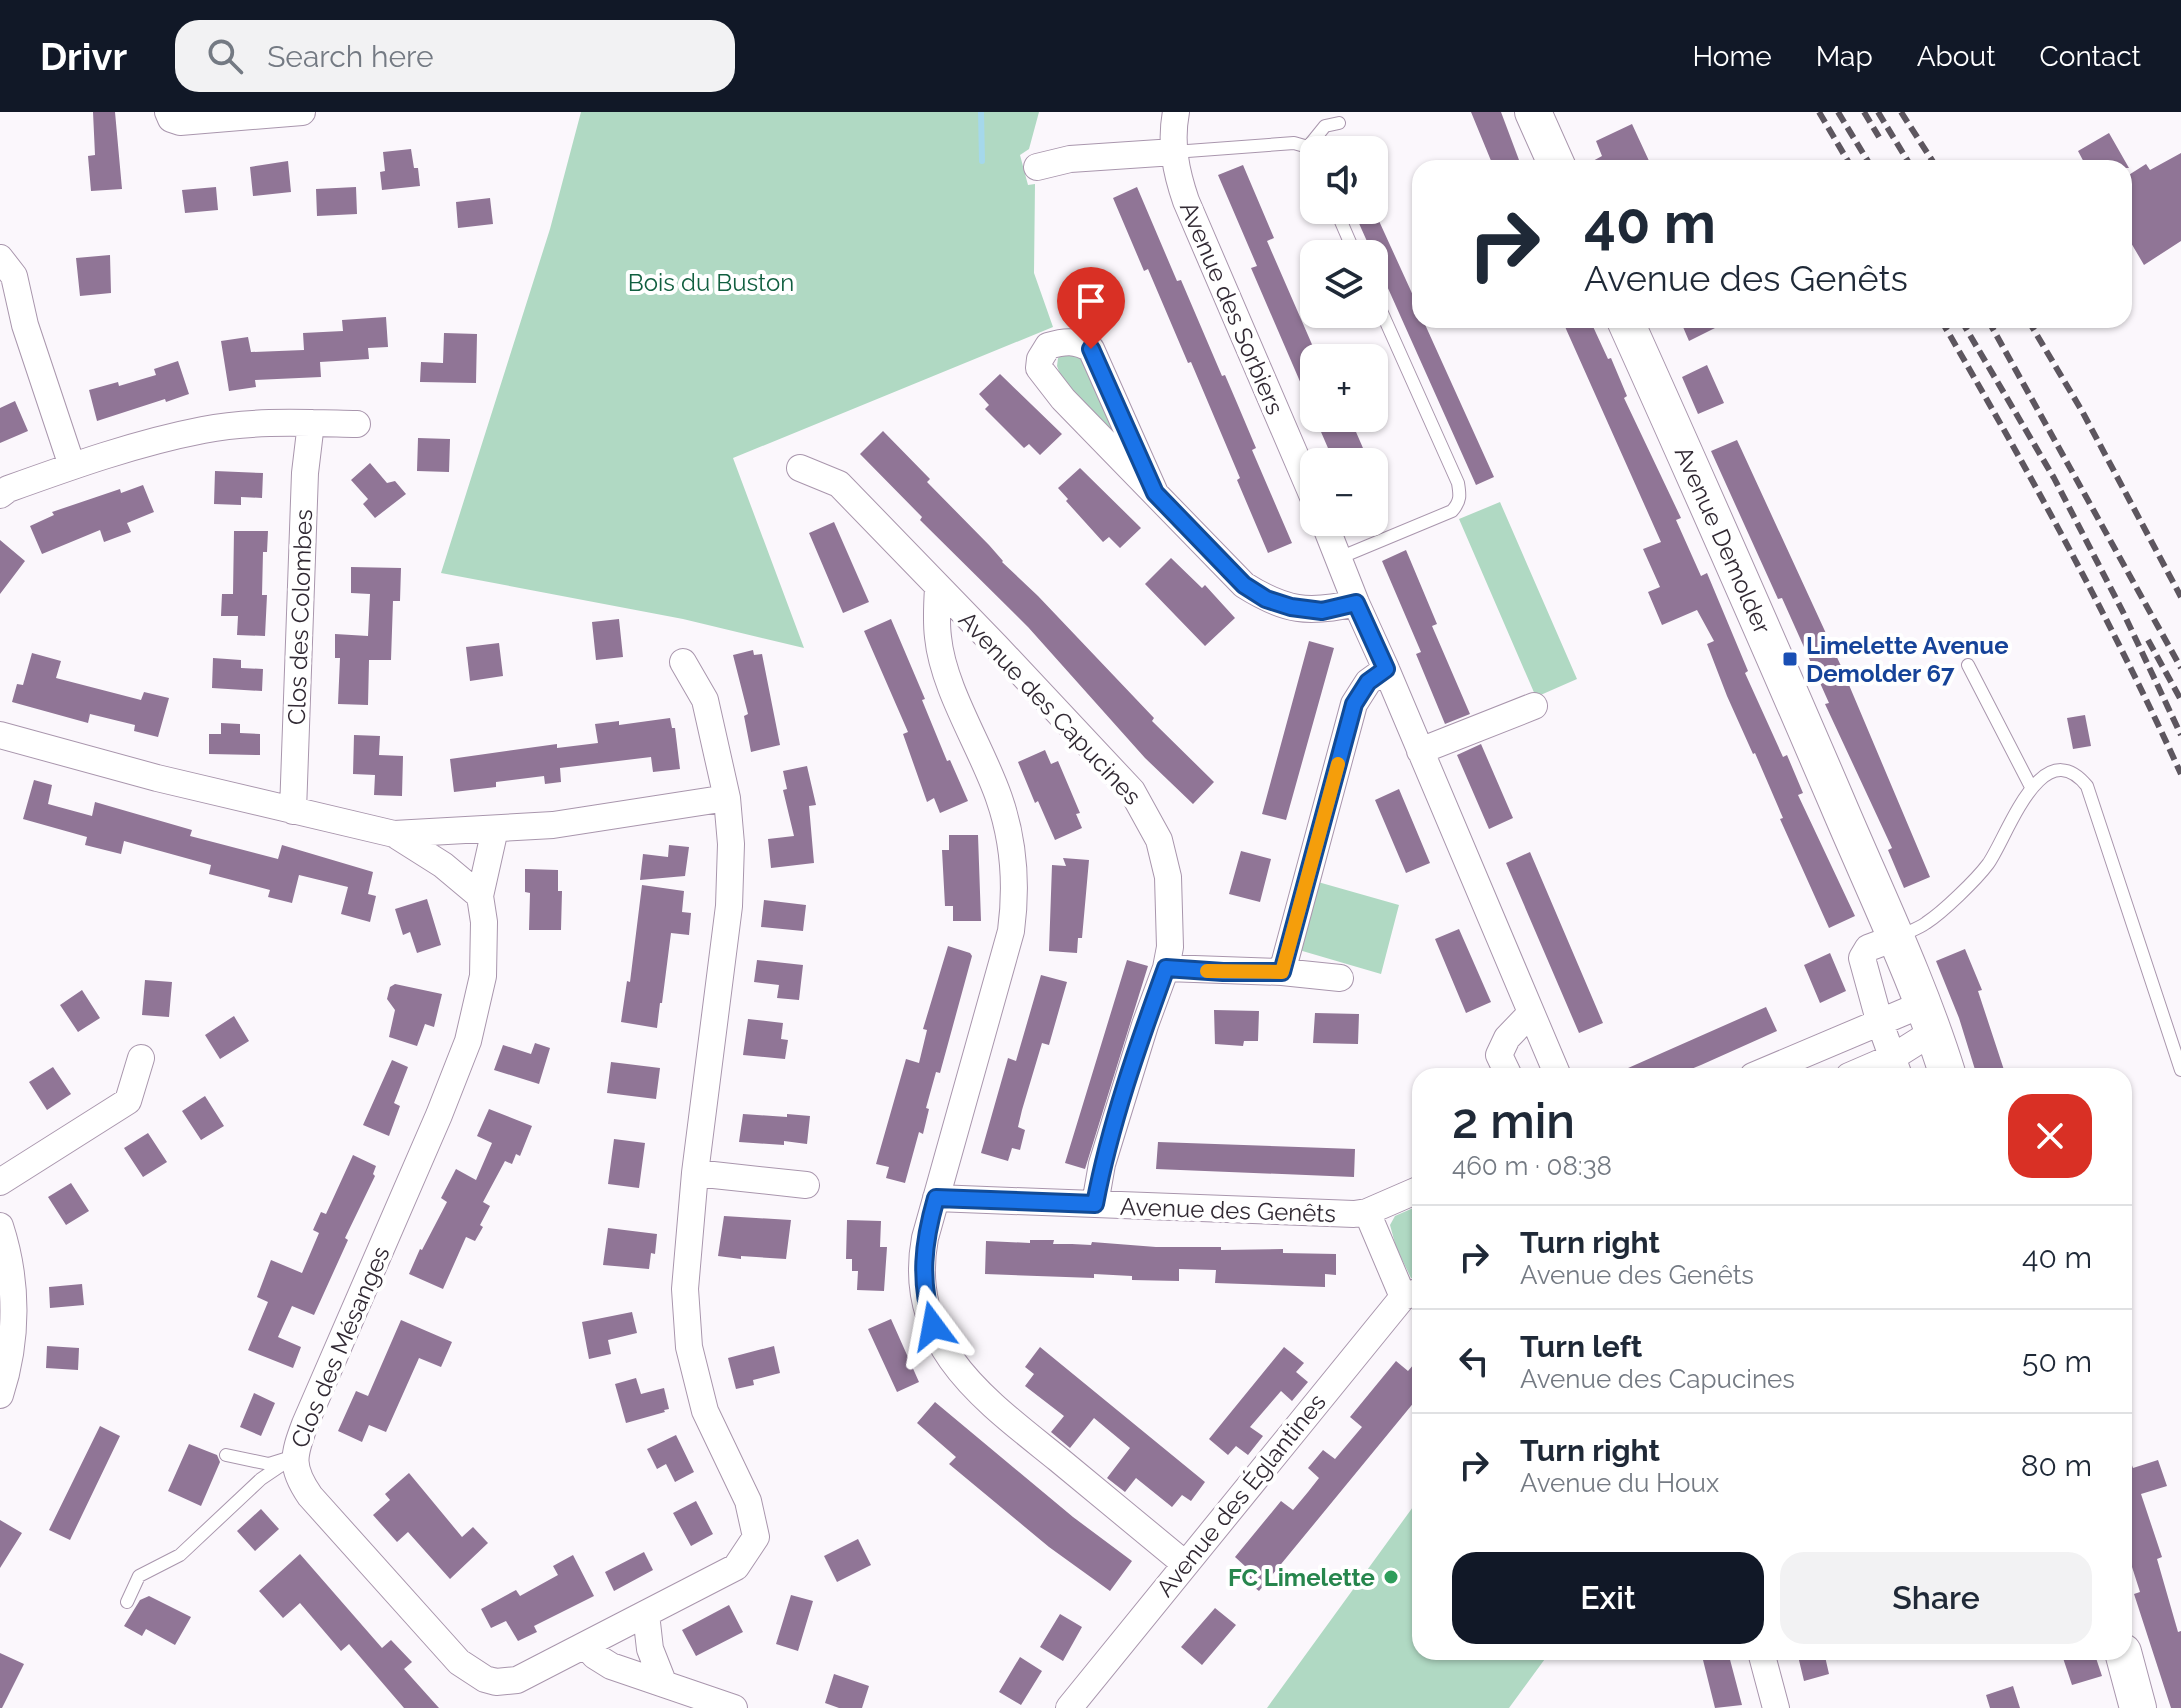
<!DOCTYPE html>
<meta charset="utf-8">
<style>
body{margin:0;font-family:Raleway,sans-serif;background:#f2f2f3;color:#1f2937;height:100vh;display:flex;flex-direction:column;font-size:30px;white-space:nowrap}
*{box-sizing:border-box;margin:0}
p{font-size:26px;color:#747a83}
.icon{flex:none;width:44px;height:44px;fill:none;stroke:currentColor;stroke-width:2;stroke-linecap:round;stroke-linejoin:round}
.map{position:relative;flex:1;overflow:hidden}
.panel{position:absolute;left:1412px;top:956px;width:720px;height:592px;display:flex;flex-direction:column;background:#fff;border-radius:24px;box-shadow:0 2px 6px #0004}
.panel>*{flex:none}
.top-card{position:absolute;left:1412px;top:48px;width:720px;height:168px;border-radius:24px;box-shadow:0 2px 6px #0004;background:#fff;color:#1f2937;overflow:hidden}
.fabs{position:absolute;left:1300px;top:24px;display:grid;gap:16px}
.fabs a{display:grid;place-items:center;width:88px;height:88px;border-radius:16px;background:#fff;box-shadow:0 2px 6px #0004;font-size:40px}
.pin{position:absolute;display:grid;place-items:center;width:68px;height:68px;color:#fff;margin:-82px -34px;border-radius:50% 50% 50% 0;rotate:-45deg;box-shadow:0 0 8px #0007}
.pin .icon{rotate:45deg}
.me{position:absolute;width:88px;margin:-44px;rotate:347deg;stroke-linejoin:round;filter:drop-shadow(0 0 6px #0008)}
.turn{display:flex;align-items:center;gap:28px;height:168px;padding:0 40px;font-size:36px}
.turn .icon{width:104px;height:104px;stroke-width:2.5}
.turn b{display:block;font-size:56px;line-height:68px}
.round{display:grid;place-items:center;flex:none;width:84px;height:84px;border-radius:24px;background:#f2f2f3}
.headline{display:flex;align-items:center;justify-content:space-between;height:136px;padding:0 40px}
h1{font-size:48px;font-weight:600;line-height:60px}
.primary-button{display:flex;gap:16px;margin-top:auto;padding:16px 40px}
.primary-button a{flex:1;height:92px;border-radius:24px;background:#111827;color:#fff;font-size:32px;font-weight:600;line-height:92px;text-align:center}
.primary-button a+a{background:#f2f2f3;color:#1f2937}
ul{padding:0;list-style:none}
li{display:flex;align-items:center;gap:24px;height:104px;padding:0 40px;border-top:2px solid #e0e1e3}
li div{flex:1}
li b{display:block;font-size:30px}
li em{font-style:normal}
header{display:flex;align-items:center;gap:48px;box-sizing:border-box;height:112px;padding:0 40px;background:#111827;color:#fff}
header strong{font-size:38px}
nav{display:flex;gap:44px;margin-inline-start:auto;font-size:28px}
.search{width:560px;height:72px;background:#f2f2f3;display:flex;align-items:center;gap:20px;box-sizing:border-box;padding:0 28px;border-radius:24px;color:#747a83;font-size:30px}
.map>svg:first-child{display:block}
.green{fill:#b0d9c3}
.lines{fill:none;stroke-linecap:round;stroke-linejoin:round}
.stream{stroke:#a5d8eb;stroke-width:6}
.building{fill:#907596}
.lane-casing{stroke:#a996ad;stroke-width:14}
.street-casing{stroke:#a996ad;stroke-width:28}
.secondary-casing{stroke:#a996ad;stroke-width:38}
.lane{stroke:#fff;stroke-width:12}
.street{stroke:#fff;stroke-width:26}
.secondary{stroke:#fff;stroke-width:36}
.rail{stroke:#5d565f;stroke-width:6;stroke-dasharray:12 6;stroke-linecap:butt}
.route-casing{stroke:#114b97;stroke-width:20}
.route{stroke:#1a73e8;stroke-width:14}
.slow{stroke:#f59e0b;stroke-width:14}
.transit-dot{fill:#1a4fb4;stroke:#fff;stroke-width:3}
.leisure-dot{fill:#2e9e5b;stroke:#fff;stroke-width:3}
.labels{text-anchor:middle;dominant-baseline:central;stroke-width:8;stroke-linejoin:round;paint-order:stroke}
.park-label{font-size:24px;fill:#115f40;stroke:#fff}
.street-label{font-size:24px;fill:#312933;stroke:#fff}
.transit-label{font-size:24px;font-weight:bold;fill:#164399;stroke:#fff;text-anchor:start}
.leisure-label{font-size:24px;font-weight:bold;fill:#27864d;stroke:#fff;text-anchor:end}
</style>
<header>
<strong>Drivr</strong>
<div class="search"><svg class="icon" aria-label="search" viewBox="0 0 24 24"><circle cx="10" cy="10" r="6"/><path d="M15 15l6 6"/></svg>Search here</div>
<nav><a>Home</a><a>Map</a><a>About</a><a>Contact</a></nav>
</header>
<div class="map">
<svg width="2181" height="1596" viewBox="0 0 2181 1596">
<rect width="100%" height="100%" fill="#fbf7fc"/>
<path class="green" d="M581 0H1039L1029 37 1020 43 1028 73 1035 72 1034 161 1053 215 733 346 804 536 683 507 441 461 550 117Z
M1065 240 1079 244 1083 250 1121 331 1061 265 1057 254 1058 246Z
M1500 390 1577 567 1536 585 1459 407Z
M1318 770 1399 793 1381 862 1299 838Z
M1420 1093V1167L1417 1168 1411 1166 1396 1135 1390 1113 1395 1104Z
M1418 1388 1420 1540H1550L1509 1596H1267Z"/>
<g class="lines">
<path class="stream" d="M981 0 982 49"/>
</g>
<path class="building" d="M93 0H115L122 77 91 79 88 44 95 43Z
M1471 0H1501L1522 56H1494Z
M1632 12 1650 51 1638 56H1580L1602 44 1596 29Z
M2109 21 2129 56H2087L2078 39Z
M411 37 414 56H418L420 74 382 78 380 60 385 59 383 40Z
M2181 41V129L2144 153 2124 119V66L2146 52 2150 58Z
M288 49 291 80 253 84 250 55Z
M1243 53 1274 126 1267 129 1314 237V302L1251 156 1257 154 1218 63Z
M216 75 218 98 185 101 182 78Z
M356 75 357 102 317 104 316 77Z
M1137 75 1177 169 1181 168 1222 264 1225 263 1237 291 1256 336 1252 338 1292 431 1268 441 1237 368 1240 366 1191 250 1188 251 1148 157 1144 159 1113 86Z
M490 86 493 112 458 116 456 90Z
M1353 98H1374L1411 179 1420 200V208H1423L1494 365 1476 373Z
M110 143 111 181 80 184 76 146Z
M386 205 388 235 368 236 369 247 320 250 321 265 255 268 256 275 229 279 221 229 248 225 251 240 304 238 303 221 343 219 342 208Z
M1562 208H1590L1608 247 1611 246 1627 284 1624 286 1681 406 1676 408 1701 464 1707 461 1748 559 1745 561 1783 645 1787 643 1803 681 1798 683 1855 804 1829 816 1780 707 1783 706 1755 641 1753 642 1727 584 1707 532 1714 529 1697 498 1662 513 1648 480 1660 475 1643 437 1661 430Z
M1680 208H1731L1689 229Z
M444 221 477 222 476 271 420 270 421 250 443 251Z
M178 249 189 282 166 290 165 287 97 309 89 278 118 270 119 274 156 263 154 257Z
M1707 253 1724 291 1698 302 1682 265Z
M1000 262 1062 322 1040 343 1029 332 1024 336 985 297 989 293 979 282Z
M15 289 28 319 0 331V296Z
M1315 306H1350L1369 350H1334Z
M883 319 930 367 927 370 989 433 1003 449 1002 450 1038 484 1154 606 1152 609 1214 670 1193 692 1145 646 1028 515 920 408 922 405 860 342Z
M418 326 450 327 449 360 417 359Z
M1737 328 1841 554 1930 765 1904 776 1888 738 1892 736 1825 592 1829 591 1782 486 1778 487 1711 339Z
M370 351 387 371 395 369 406 382 375 406 363 392 368 387 351 368Z
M1080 356 1141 416 1120 436 1109 425 1103 430 1066 389 1068 387 1058 376Z
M215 359 263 361 262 386 241 385V393L214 392Z
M143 373 154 400 127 411 131 420 104 430 100 418 42 442 30 414 54 403 52 400 120 377 121 381Z
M834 410 869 490 843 501 809 421Z
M234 419H268L267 440H263L262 483H267L265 524 237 523 238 504H221L222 482H233Z
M0 428 25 449 0 482Z
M1406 438 1437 512 1432 514 1470 602 1445 612 1416 542 1421 540 1382 449Z
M1171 446 1202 476 1205 473 1235 506 1205 534 1145 472Z
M351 455 401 456 400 489H393L391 548H369L368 593 338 592 340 546H335V522L368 524 370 482 351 481Z
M619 507 623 545 596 548 592 510Z
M891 507 925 587 922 588 947 649 950 648 968 689 940 701 934 686 927 690 903 622 908 620 864 519Z
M1309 529 1334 536 1286 708 1262 702Z
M499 531 503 564 470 569 466 535Z
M753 538 754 543 762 542 780 633 751 640 744 604 748 602 733 543Z
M32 541 61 549 56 566 141 588 144 580 169 586 158 625 134 619 135 613 90 602 88 611 12 590 17 572 23 573Z
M213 546 241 548V556L263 557 262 579 212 576Z
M2085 603 2091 634 2073 637 2067 606Z
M670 606 672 616H675L680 657 653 660 651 645 560 656 561 670 545 672 544 664 496 670V675L454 680 450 647 557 632V636L598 631 595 612 619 609V613Z
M221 611 240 612V621L260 622V643L209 642V622H221Z
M354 623 380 624 379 643 403 644 402 684 374 683 375 663 353 662Z
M1481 632 1513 706 1489 717 1457 643Z
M1045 638 1051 652 1058 649 1080 701 1076 702 1082 716 1055 728 1038 689 1035 691 1018 650Z
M807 654 816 693 809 694 814 751 771 756 768 727 794 724 783 678 787 677 783 659Z
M34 668 52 673 48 692 92 704 95 690 192 718 190 724 278 747 282 733 373 760 368 782 376 784 370 810 341 802 348 775 299 763 292 791 268 785 270 778 209 762 211 753 124 729 121 742 85 733 87 725 23 707Z
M1399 677 1430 751 1406 761 1375 688Z
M949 723H978L981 809H953V794H945L942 738H949Z
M669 733 689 735 685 764 640 768 643 742 668 745Z
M1241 739 1271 747 1260 790 1229 782Z
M1530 740 1603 911 1579 921 1506 751Z
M1063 746 1089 748 1082 826H1078L1077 841 1049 839 1052 753 1066 754Z
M525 757 558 758V779H562L561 818H529L530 781 525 780Z
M642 773 684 779 682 800 691 801 689 823 671 821 662 891H660L657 916 621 910 627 869 630 870Z
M427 787 441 833 417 841 410 820 403 823 395 797Z
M764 788 806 793 803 819 761 815Z
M1459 817 1491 890 1466 901 1435 827Z
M948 834 970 841 972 844 940 961 936 960 926 996 929 997 923 1022 919 1020 905 1071 886 1066 889 1055 876 1052 906 947 919 951 927 918 923 917Z
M1965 837 1982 878 1978 879 2006 964H1977L1959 906 1936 849Z
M1830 841 1846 879 1820 891 1804 853Z
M757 848 803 853 799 888 777 886 779 873 754 870Z
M1127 848 1148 854 1085 1057 1065 1051Z
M1041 863 1067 870 1049 933 1042 931 1022 998 1018 1015 1025 1018 1020 1038 1012 1036 1008 1049 981 1041 1008 946 1016 949Z
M145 868 172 870 169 905 142 903Z
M395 872 442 882 434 915 425 912 417 934 389 925 395 898 387 887 390 875Z
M82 878 100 906 78 920 60 893Z
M1766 895 1777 919 1701 953 1674 964H1610Z
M1214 898 1259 899 1258 929H1244L1243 934 1215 932Z
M1315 901 1359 902 1358 932 1313 931Z
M234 904 249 929 220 947 205 923Z
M748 907 783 911 781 927 788 928 785 947 743 943Z
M535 931 550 936 539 972 494 958 503 933 531 942Z
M392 948 408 955 394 991 400 994 389 1024 363 1013Z
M611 950 660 956 656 987 607 981Z
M53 955 71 982 47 998 29 970Z
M205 984 224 1014 201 1028 182 999Z
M489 997 532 1014 520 1044 516 1042 512 1052 505 1049 483 1090 490 1094 480 1113 483 1115 475 1129 466 1125 443 1177 409 1162 420 1137 422 1138 447 1090 441 1086 456 1057 476 1068 492 1031 477 1024Z
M743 1002 787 1005V1002L810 1004 807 1032 784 1029V1033L739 1030Z
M148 1021 167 1050 143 1065 124 1036Z
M614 1027 645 1031 639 1076 608 1072Z
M1158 1030 1355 1037 1354 1065 1156 1057Z
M353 1043 376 1054 373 1062 375 1064 345 1126 348 1128 314 1203 292 1194 278 1225 301 1235 293 1256 248 1238 268 1190 257 1185 271 1148 302 1161 319 1121 313 1118 321 1100 326 1102Z
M71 1071 89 1099 66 1113 48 1085Z
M724 1104 791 1108 786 1147 741 1144V1147L718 1144Z
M847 1108 881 1109 880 1135H887L884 1179 857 1178 858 1159H852V1147H846Z
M608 1116 657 1122 655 1142 651 1141 649 1157 603 1153Z
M1030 1128H1054L1053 1132H1072L1091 1133 1092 1130 1156 1135H1221V1138L1283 1137V1141L1336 1142V1163L1325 1162V1175L1215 1171 1216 1158 1179 1157V1169L1132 1168V1164L1094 1162V1166L985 1162 986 1129 1030 1131Z
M82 1172 84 1193 50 1196 49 1175Z
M632 1200 637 1221 608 1228 611 1242 589 1247 582 1210Z
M891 1207 919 1270 897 1280 868 1217Z
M401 1208 452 1230 441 1255 419 1246 386 1320 369 1313 362 1330 338 1319 356 1279 368 1284Z
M47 1234 79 1236 78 1258 46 1256Z
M774 1234 780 1261 753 1268 754 1273 736 1277 728 1246Z
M1040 1235 1205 1370 1191 1389 1182 1383 1172 1395 1136 1366 1125 1380 1107 1366 1130 1336 1094 1306 1070 1336 1051 1320 1064 1304 1025 1274 1034 1262 1025 1255Z
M1284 1235 1304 1251 1296 1260 1308 1270 1292 1289 1281 1279 1250 1315 1263 1324 1248 1343 1236 1334 1228 1343 1209 1327Z
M1420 1245V1283L1259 1479 1240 1464 1246 1455 1235 1445 1281 1389 1293 1398 1308 1380 1319 1366 1308 1356 1323 1338 1335 1347 1362 1315 1350 1305 1396 1249 1408 1259Z
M636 1266 641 1282 664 1276 669 1297 664 1298 665 1300 626 1311 615 1272Z
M254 1281 275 1291 261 1324 240 1315Z
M935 1290 1073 1405 1132 1449 1110 1479 1049 1435 949 1352 956 1345 917 1311Z
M100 1314 120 1324 70 1428 49 1418Z
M676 1323 694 1360 675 1370 666 1352 657 1357 647 1337Z
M189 1332 217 1343 220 1350 201 1394 168 1379Z
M2127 1340 2133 1356 2158 1348 2167 1374 2141 1382 2162 1445 2157 1447 2178 1520 2181 1519V1596H2171L2134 1482 2140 1480 2124 1430V1341Z
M409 1361 462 1425 473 1415 488 1431 450 1467 408 1420 397 1430 373 1403 390 1388 385 1382Z
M696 1389 713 1422 691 1434 673 1401Z
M261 1397 279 1417 255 1439 237 1419Z
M0 1408 22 1421 0 1456Z
M858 1427 871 1453 837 1470 824 1444Z
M644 1440 653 1458 614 1479 605 1460Z
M300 1442 382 1536 391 1528 412 1550 404 1557 439 1596H404L349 1532 341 1539 300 1491 283 1506 259 1479Z
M573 1443 594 1484 534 1514 537 1520 518 1529 506 1509 491 1516 481 1497 516 1478 520 1484 558 1463 553 1454Z
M791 1483 813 1489 798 1539 776 1532Z
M149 1484 191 1505 175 1533 146 1517 142 1524 124 1514 140 1488Z
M729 1493 743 1520 696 1544 682 1518Z
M1215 1496 1236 1513 1202 1553 1181 1535Z
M1060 1502 1082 1515 1063 1549 1040 1535Z
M1701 1540H1728L1742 1593 1715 1596Z
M1797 1540H1824L1829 1562 1804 1569Z
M2061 1540H2094L2102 1564 2072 1573Z
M0 1541 24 1552 2 1596H0Z
M1020 1545 1042 1559 1021 1593 999 1580Z
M834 1562 869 1574 862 1596H839L825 1591Z
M2013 1574 2020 1596H1990L1986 1583Z"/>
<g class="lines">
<g class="lane-casing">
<path id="lane" d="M1308 35 1325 14 1339 11
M1174 40 1294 31 1308 35 1314 48
M1336 98 1355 142
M1339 446 1452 399C1461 389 1460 383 1458 371L1374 183
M1968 553 2031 675
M1898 825C1907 820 1918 817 1926 811 1943 800 1976 768 1988 752 2007 726 2041 618 2087 674L2181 958
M226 1343 269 1352 285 1347
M127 1490 139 1464 180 1443 261 1367 295 1344"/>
</g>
<g class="street-casing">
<path id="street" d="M168 0 171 7 180 10 302 0
M1176 0C1170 31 1176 60 1186 89L1314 387
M1037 55 1070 47 1174 40
M0 146 14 164 25 213 72 354
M800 356 839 372 996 534 1132 679 1159 728 1168 765 1170 835 1166 856 1145 913 1102 1052 1095 1092
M1155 381 1091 237C1075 228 1065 229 1048 234L1040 247 1039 256 1063 287 1244 473C1285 499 1308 502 1356 491
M0 383 8 377C72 354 136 331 203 318 253 308 306 311 357 312
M1324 410 1356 491 1386 557 1558 964
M938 476C937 492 936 509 938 525 943 577 982 636 999 686 1014 729 1017 774 1011 819L925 1126C905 1233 985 1288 1058 1347 1100 1382 1143 1417 1185 1452
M0 623 157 666 394 722 553 713 727 686
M1420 639 1534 594
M293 699 305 361 311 311
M495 717 480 784 484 810 483 864 468 929 439 1003 305 1312C293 1344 290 1355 310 1384L459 1550 485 1567 496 1570 517 1568 736 1455 756 1425 748 1389 705 1299 689 1235 685 1177 695 1061 729 794 731 732 727 686 705 588 683 550
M394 722 443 753 480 784
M1895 826 1868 836 1862 846 1879 908 1899 964
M1166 856 1282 860 1340 866
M1282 860 1354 592 1368 570 1386 557
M1509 964 1499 943 1507 926 1531 901
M1753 964 1923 892
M1849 964 1893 945 1920 928 1935 924
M695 1061 806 1073
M0 1070 128 989 141 946
M936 1086 1354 1102 1367 1100 1420 1077
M1367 1100 1403 1185
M0 1114C18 1169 18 1228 0 1283
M646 1502 650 1537 663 1570
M586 1534 595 1544 611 1554 734 1596
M1761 1540 1776 1596
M1069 1596 1403 1185 1420 1179"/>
</g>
<g class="secondary-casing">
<path id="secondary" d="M1533 0 1558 56
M1625 208C1697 368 1768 529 1837 690 1875 780 1919 870 1948 964
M2123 1540 2138 1596"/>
</g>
<use href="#lane" class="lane"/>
<use href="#street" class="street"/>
<use href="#secondary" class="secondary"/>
<path class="rail" d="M1819 0 1852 56
M1838 0 1872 56
M1864 0 1879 25
M1878 0 1912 56
M1901 0 1937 56
M1941 208C2027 356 2110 506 2181 662
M1961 208 2054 366 2123 500 2181 623
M1988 208 2181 556
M2028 208 2082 299 2181 485
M2148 528 2181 588"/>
</g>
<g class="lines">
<g class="route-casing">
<path id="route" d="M933 1214C919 1169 923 1131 936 1086L1095 1092C1110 1012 1138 933 1166 856L1223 860H1282L1354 592 1368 570 1386 557 1356 491 1322 499 1291 495 1266 487 1244 473 1155 381 1091 237"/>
</g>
<use href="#route" class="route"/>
<path class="slow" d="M1207 859 1282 860 1338 652"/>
</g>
<rect class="transit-dot" x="1782" y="539" width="16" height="16" rx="4"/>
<circle class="leisure-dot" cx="1391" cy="1465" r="8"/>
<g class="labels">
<g class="park-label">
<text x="711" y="170">Bois du Buston</text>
</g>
<g class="street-label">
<text transform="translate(1232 196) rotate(67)">Avenue des Sorbiers</text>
<text transform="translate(1723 428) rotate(66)">Avenue Demolder</text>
<text transform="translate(300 505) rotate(-88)">Clos des Colombes</text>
<text transform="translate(1050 596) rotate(47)">Avenue des Capucines</text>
<text transform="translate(1228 1098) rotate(2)">Avenue des Genêts</text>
<text transform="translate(340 1235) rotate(-67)">Clos des Mésanges</text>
<text transform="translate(1241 1383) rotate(-51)">Avenue des Églantines</text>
</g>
<g class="transit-label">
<text x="1806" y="533">Limelette Avenue<tspan x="1806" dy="28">Demolder 67</tspan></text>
</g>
<g class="leisure-label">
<text x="1375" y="1465">FC Limelette</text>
</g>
</g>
</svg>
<div class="fabs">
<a><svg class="icon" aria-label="sound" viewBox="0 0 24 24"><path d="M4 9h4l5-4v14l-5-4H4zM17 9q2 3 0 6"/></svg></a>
<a><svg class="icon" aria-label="layers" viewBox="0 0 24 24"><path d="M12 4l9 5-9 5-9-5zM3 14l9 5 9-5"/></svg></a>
<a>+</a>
<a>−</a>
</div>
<div class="pin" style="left:1091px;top:237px;background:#d93025"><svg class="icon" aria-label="arrive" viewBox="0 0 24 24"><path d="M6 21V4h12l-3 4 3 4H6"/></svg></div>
<svg class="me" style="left:933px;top:1214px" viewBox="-20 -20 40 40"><path d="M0-17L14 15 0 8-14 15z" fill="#1a73e8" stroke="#fff" stroke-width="4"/></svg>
<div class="top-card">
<div class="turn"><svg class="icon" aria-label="right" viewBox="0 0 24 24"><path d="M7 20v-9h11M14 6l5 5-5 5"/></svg><div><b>40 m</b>Avenue des Genêts</div></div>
</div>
<section class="panel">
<div class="headline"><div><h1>2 min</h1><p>460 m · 08:38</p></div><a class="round" style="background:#d93025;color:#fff"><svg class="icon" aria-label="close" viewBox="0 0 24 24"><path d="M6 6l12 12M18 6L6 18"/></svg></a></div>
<ul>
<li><svg class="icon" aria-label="right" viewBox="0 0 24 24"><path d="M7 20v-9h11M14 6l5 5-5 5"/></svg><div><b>Turn right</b><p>Avenue des Genêts</p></div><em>40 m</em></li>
<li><svg class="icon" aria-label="left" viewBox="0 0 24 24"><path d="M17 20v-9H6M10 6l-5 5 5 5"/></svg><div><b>Turn left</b><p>Avenue des Capucines</p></div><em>50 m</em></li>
<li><svg class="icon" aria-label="right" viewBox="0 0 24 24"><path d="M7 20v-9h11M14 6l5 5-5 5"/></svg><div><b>Turn right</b><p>Avenue du Houx</p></div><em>80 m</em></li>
</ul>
<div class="primary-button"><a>Exit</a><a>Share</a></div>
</section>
</div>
